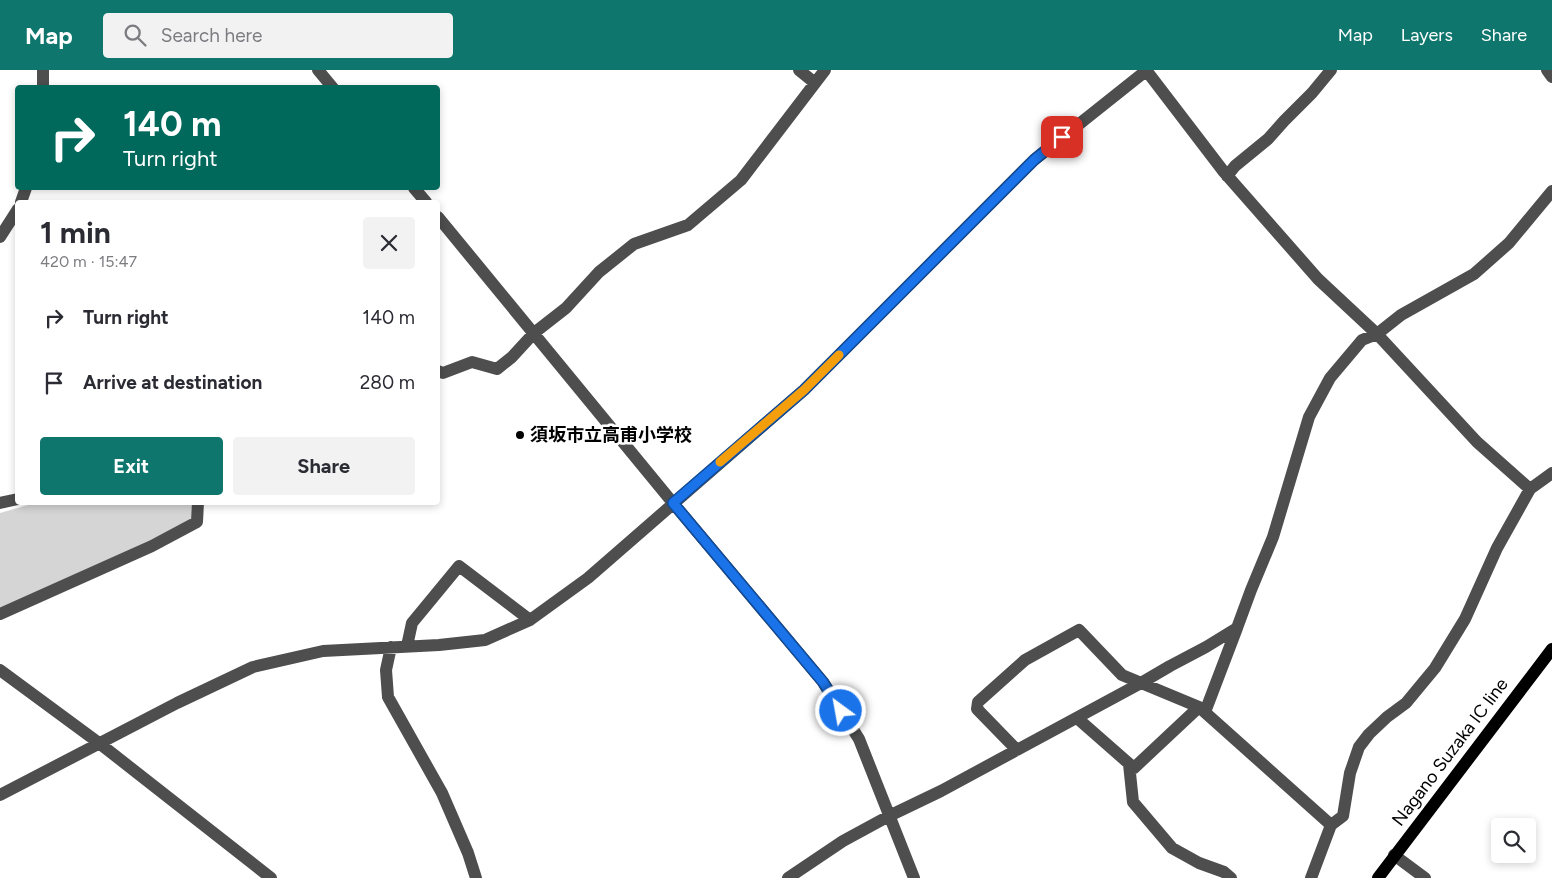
<!DOCTYPE html>
<meta charset="utf-8">
<style>
body{margin:0;font-family:Figtree,"Noto Sans JP",sans-serif;background:#f2f2f3;color:#2b2b33;height:100vh;display:flex;flex-direction:column;font-size:19px;white-space:nowrap}
*{box-sizing:border-box;margin:0}
p{font-size:16px;color:#7c7c81}
.icon{flex:none;width:28px;height:28px;fill:none;stroke:currentColor;stroke-width:2;stroke-linecap:round;stroke-linejoin:round}
.map{position:relative;flex:1;overflow:hidden}
.details{position:absolute;left:15px;top:130px;width:425px;height:305px;display:flex;flex-direction:column;background:#fff;border-radius:5px;box-shadow:0 2px 8px #0003}
.details>*{flex:none}
.top-card{position:absolute;left:15px;top:15px;width:425px;height:105px;border-radius:5px;box-shadow:0 2px 8px #0003;background:#00695c;color:#fff;overflow:hidden}
.tools{position:absolute;left:1491px;top:748px;display:grid;gap:10px}
.tools a{display:grid;place-items:center;width:45px;height:45px;border-radius:5px;background:#fff;box-shadow:0 2px 8px #0003;font-size:25px}
.pin{position:absolute;display:grid;place-items:center;width:42px;height:42px;color:#fff;margin:-21px;border-radius:10px;box-shadow:0 2px 8px #0006}
.me{position:absolute;width:55px;margin:-28px;rotate:328deg;stroke-linejoin:round;filter:drop-shadow(0 0 4px #0008)}
.turn{display:flex;align-items:center;gap:18px;height:105px;padding:0 25px;font-size:22px}
.turn .icon{width:65px;height:65px;stroke-width:2.5}
.turn b{display:block;font-size:35px;line-height:42px}
.round{display:grid;place-items:center;flex:none;width:52px;height:52px;border-radius:5px;background:#f2f2f3}
.headline{display:flex;align-items:center;justify-content:space-between;height:85px;padding:0 25px}
h1{font-size:30px;font-weight:700;line-height:38px}
.button{display:flex;gap:10px;margin-top:auto;padding:10px 25px}
.button a{flex:1;height:58px;border-radius:5px;background:#0f766e;color:#fff;font-size:20px;font-weight:700;line-height:58px;text-align:center}
.button a+a{background:#f2f2f3;color:#2b2b33}
ul{padding:0;list-style:none}
li{display:flex;align-items:center;gap:15px;height:65px;padding:0 25px}
li div{flex:1}
li b{display:block;font-size:19px}
li em{font-style:normal}
header{display:flex;align-items:center;gap:30px;box-sizing:border-box;height:70px;padding:0 25px;background:#0f766e;color:#fff}
header strong{font-size:24px}
nav{display:flex;gap:28px;margin-inline-start:auto;font-size:18px}
.search{width:350px;height:45px;background:#f2f2f3;display:flex;align-items:center;gap:12px;box-sizing:border-box;padding:0 18px;border-radius:5px;color:#7c7c81;font-size:19px}
.map>svg:first-child{display:block}
.green{fill:#d5d5d5}
.lines{fill:none;stroke-linecap:round;stroke-linejoin:round}
.minor{stroke:#4e4e4e;stroke-width:12}
.major{stroke:#000;stroke-width:12}
.route-casing{stroke:#114b97;stroke-width:12}
.route{stroke:#1a73e8;stroke-width:9}
.slow{stroke:#f59e0b;stroke-width:9}
.poi-dot{fill:#000;stroke:#fff;stroke-width:2}
.labels{text-anchor:middle;dominant-baseline:central;stroke-width:5;stroke-linejoin:round;paint-order:stroke}
.poi-label{font-size:18px;font-weight:bold;fill:#000;stroke:#fff;text-anchor:start}
.street-label{font-size:18px;fill:#000;stroke:#fff}
</style>
<header>
<strong>Map</strong>
<div class="search"><svg class="icon" aria-label="search" viewBox="0 0 24 24"><circle cx="10" cy="10" r="6"/><path d="M15 15l6 6"/></svg>Search here</div>
<nav><a>Map</a><a>Layers</a><a>Share</a></nav>
</header>
<div class="map">
<svg width="1552" height="808" viewBox="0 0 1552 808">
<rect width="100%" height="100%" fill="#fff"/>
<path class="green" d="M35 433H195L194 450 0 539V443Z"/>
<g class="lines">
<path class="minor" d="M318 0 333 18
M799 0 815 13
M1146 0 1224 102 1318 209 1377 264 1477 372 1530 419
M1547 0 1552 7
M43 18V0
M1227 106 1235 96 1268 69 1284 51 1312 23 1331 0
M414 118 426 132
M21 132 26 118
M438 147 673 433 823 612 859 669 914 808
M0 167 18 139
M438 301 443 303 472 292 497 299 512 287 534 263 566 238 599 202 634 174 688 155 741 110 825 0
M0 433 18 429
M0 544 152 476 197 452 198 432
M407 576 412 553 459 496 530 550
M391 577 386 600 388 627 442 723 468 783 476 808
M0 600 99 673 271 808
M1205 642 1237 558
M1077 648 1134 698 1199 637
M1017 680 977 639 978 632 1025 590 1079 560 1122 605 1199 637 1331 755
M1129 694 1133 732 1172 778 1199 793 1224 802 1231 808
M0 725 177 633 253 597 323 581 439 575 485 570 530 550 588 508 804 320 1034 90 1147 0
M1394 785 1425 808
M788 808 843 771 889 746 941 721 1141 613 1170 596 1206 577 1237 558 1251 520 1273 467 1309 347 1330 308 1362 270 1377 264 1401 245 1474 204 1509 173 1552 121
M1311 808 1331 755 1343 746 1350 703 1359 677 1369 664 1387 647 1406 633 1435 598 1465 549 1497 478 1530 419 1552 403"/>
<path class="major" d="M1378 808 1552 579"/>
</g>
<g class="lines">
<g class="route-casing">
<path id="route" d="M841 641 823 612 673 433 804 320 1034 90 1062 67"/>
</g>
<use href="#route" class="route"/>
<path class="slow" d="M720 392 804 320 839 285"/>
</g>
<circle class="poi-dot" cx="520" cy="365" r="5"/>
<g class="labels">
<g class="poi-label">
<text x="530" y="365">須坂市立高甫小学校</text>
</g>
<g class="street-label">
<text transform="translate(1450 682) rotate(-53)">Nagano Suzaka IC line</text>
</g>
</g>
</svg>
<div class="tools">
<a><svg class="icon" aria-label="search" viewBox="0 0 24 24"><circle cx="10" cy="10" r="6"/><path d="M15 15l6 6"/></svg></a>
</div>
<div class="pin" style="left:1062px;top:67px;background:#d93025"><svg class="icon" aria-label="arrive" viewBox="0 0 24 24"><path d="M6 21V4h12l-3 4 3 4H6"/></svg></div>
<svg class="me" style="left:841px;top:641px" viewBox="-20 -20 40 40"><circle r="17" fill="#1a73e8" stroke="#fff" stroke-width="3"/><path d="M0-11L8 9 0 5-8 9z" fill="#fff"/></svg>
<div class="top-card">
<div class="turn"><svg class="icon" aria-label="right" viewBox="0 0 24 24"><path d="M7 20v-9h11M14 6l5 5-5 5"/></svg><div><b>140 m</b>Turn right</div></div>
</div>
<section class="details">
<div class="headline"><div><h1>1 min</h1><p>420 m · 15:47</p></div><a class="round"><svg class="icon" aria-label="close" viewBox="0 0 24 24"><path d="M6 6l12 12M18 6L6 18"/></svg></a></div>
<ul>
<li><svg class="icon" aria-label="right" viewBox="0 0 24 24"><path d="M7 20v-9h11M14 6l5 5-5 5"/></svg><div><b>Turn right</b></div><em>140 m</em></li>
<li><svg class="icon" aria-label="arrive" viewBox="0 0 24 24"><path d="M6 21V4h12l-3 4 3 4H6"/></svg><div><b>Arrive at destination</b></div><em>280 m</em></li>
</ul>
<div class="button"><a>Exit</a><a>Share</a></div>
</section>
</div>
